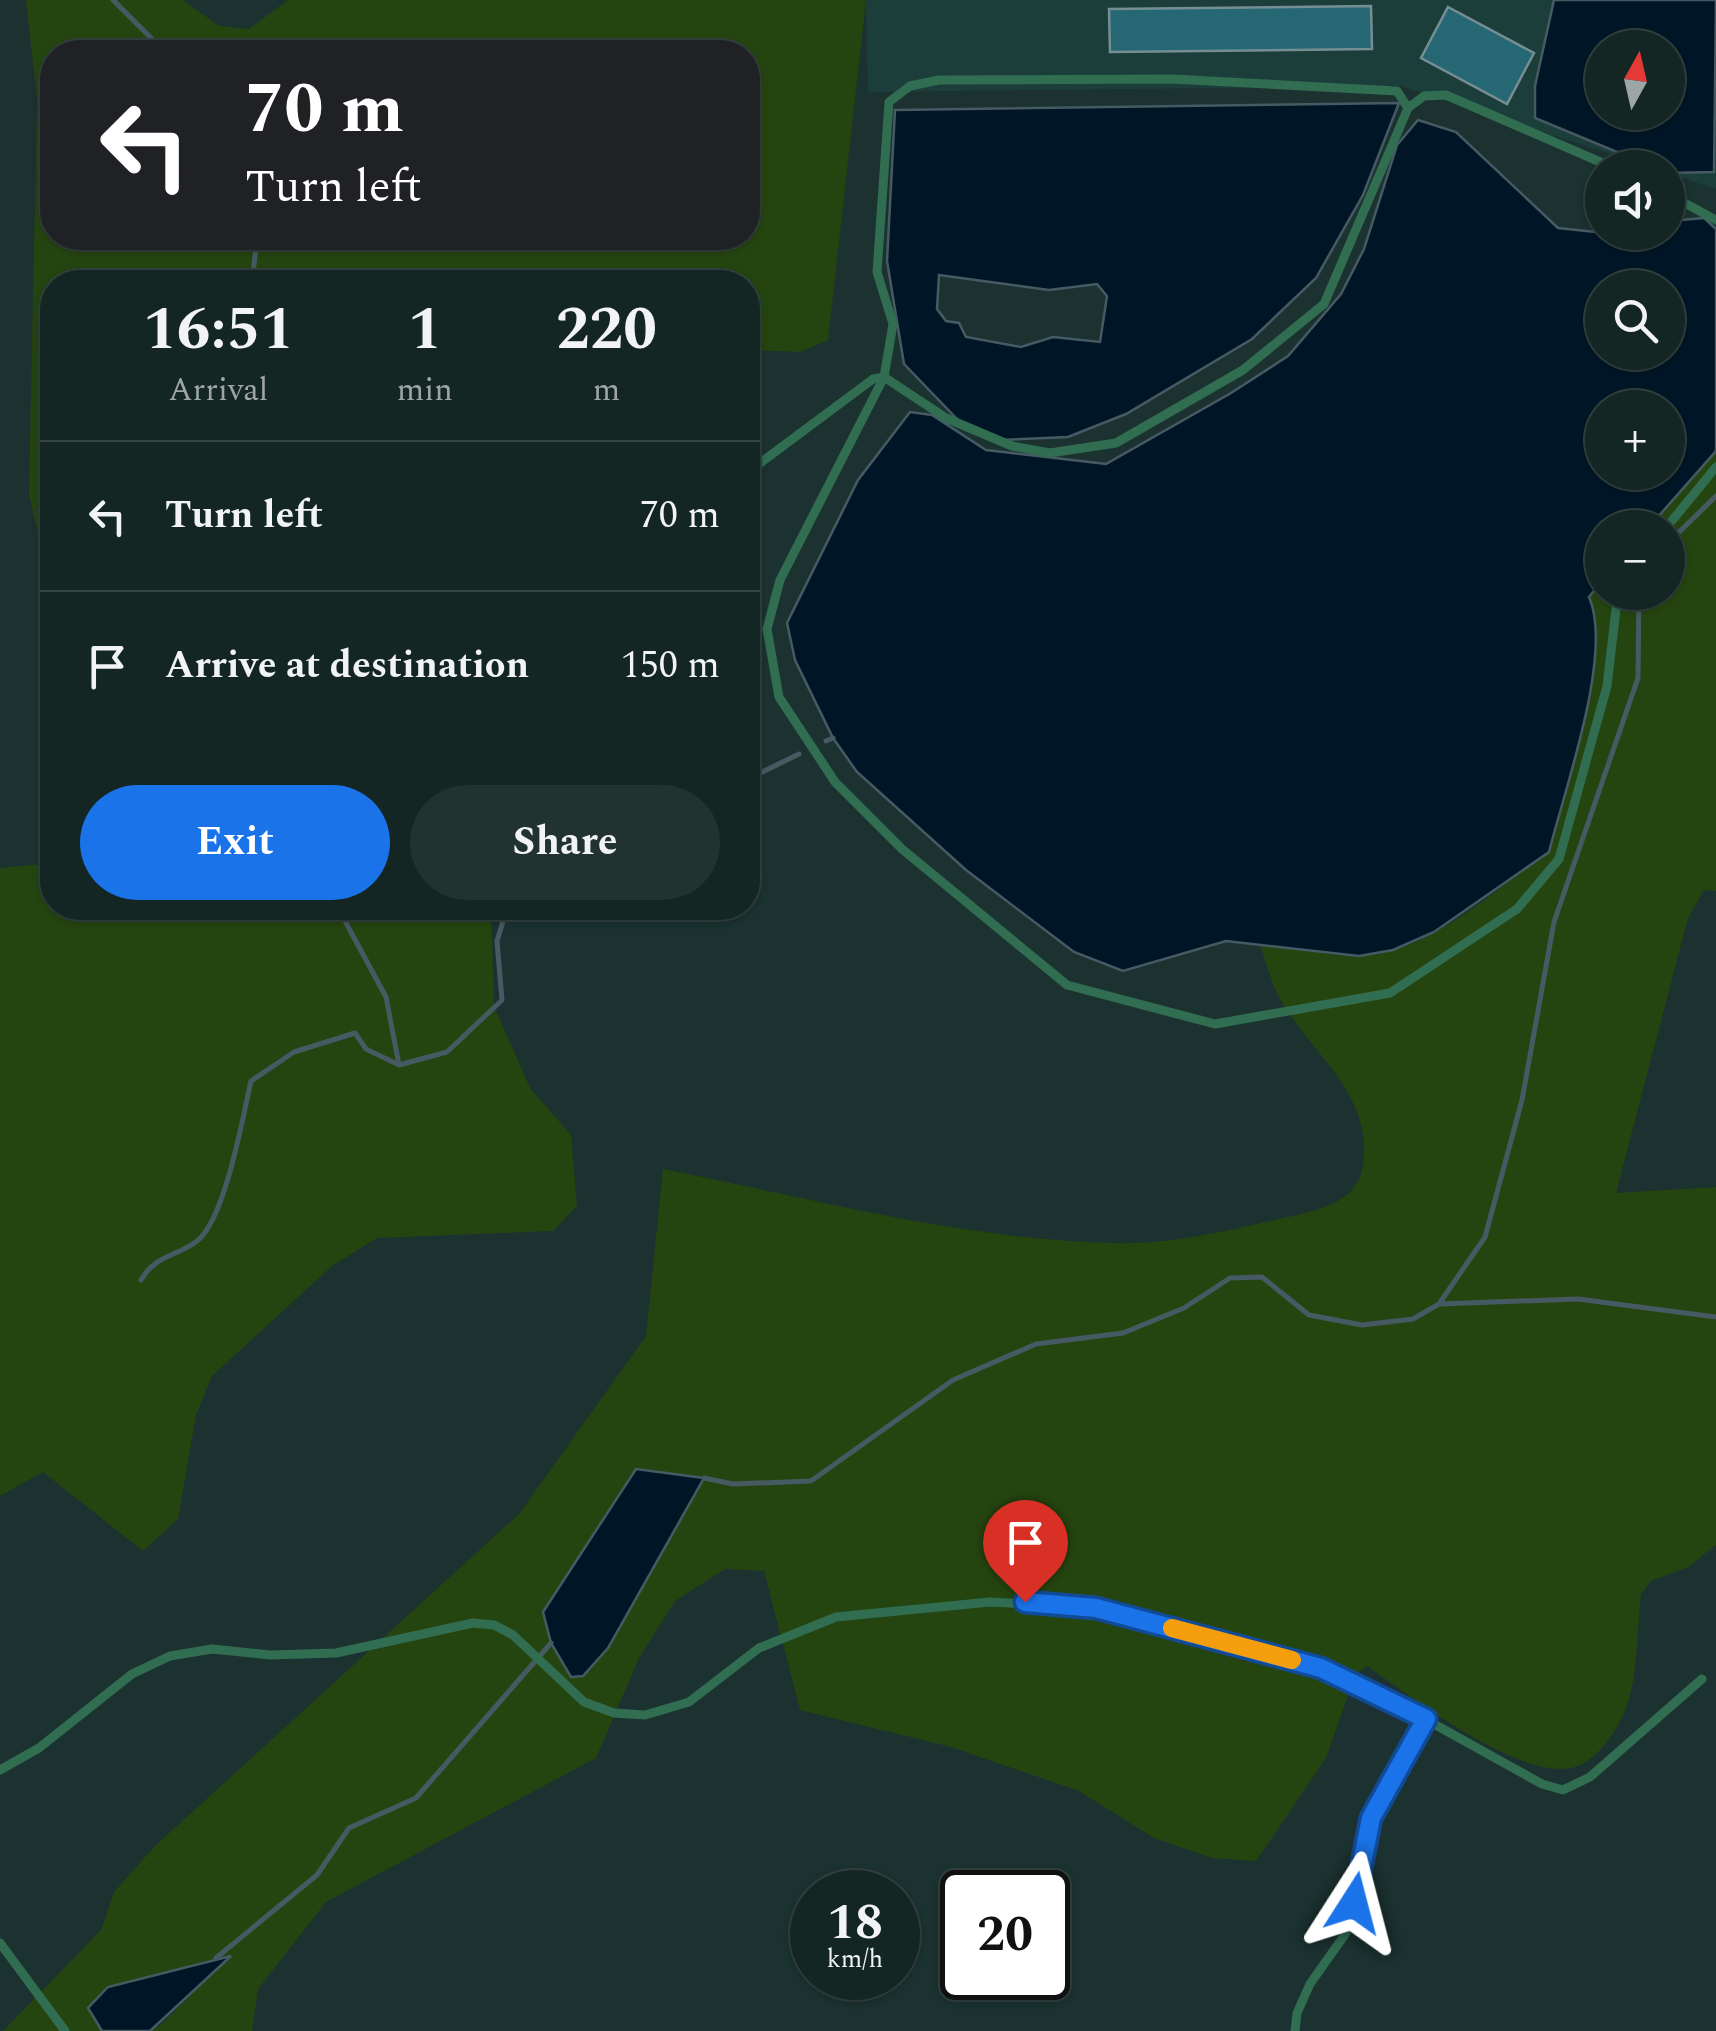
<!DOCTYPE html>
<meta charset="utf-8">
<style>
body{margin:0;font-family:Spectral,serif;background:#213231;color:#f1f3f6;height:100vh;display:flex;flex-direction:column;font-size:38px;white-space:nowrap}
*{box-sizing:border-box;margin:0}
p{font-size:32px;color:#9da5a6}
.icon{flex:none;width:55px;height:55px;fill:none;stroke:currentColor;stroke-width:2;stroke-linecap:round;stroke-linejoin:round}
.map{position:relative;flex:1;overflow:hidden}
.side{position:absolute;left:40px;top:270px;width:720px;height:650px;display:flex;flex-direction:column;background:#142624;border-radius:40px;box-shadow:0 2px 8px #0004,0 0 0 2px #334341}
.side>*{flex:none}
.hud{position:absolute;left:40px;top:40px;width:720px;height:210px;border-radius:40px;box-shadow:0 2px 8px #0004,0 0 0 2px #334341;background:#202124;color:#fff;overflow:hidden}
.needle{width:65px;rotate:8deg}
.buttons{position:absolute;left:1585px;top:30px;display:grid;gap:20px}
.buttons a{display:grid;place-items:center;width:100px;height:100px;border-radius:50%;background:#142624;box-shadow:0 2px 8px #0004,0 0 0 2px #334341;font-size:50px}
.speed{position:absolute;left:790px;top:1870px;display:flex;gap:20px;font-size:50px;font-weight:700;text-align:center}
.speed>*{display:grid;place-content:center;width:130px;height:130px;border-radius:50%;background:#142624;box-shadow:0 2px 8px #0004,0 0 0 2px #334341;line-height:1}
.speed small{font-size:25px;font-weight:400}
.speed .limit{border:5px solid #111;border-radius:15px;background:#fff;color:#111}
.pin{position:absolute;display:grid;place-items:center;width:85px;height:85px;color:#fff;margin:-102px -42px;border-radius:50% 50% 50% 0;rotate:-45deg;box-shadow:0 0 10px #0007}
.pin .icon{rotate:45deg}
.me{position:absolute;width:110px;margin:-55px;rotate:9deg;stroke-linejoin:round;filter:drop-shadow(0 0 8px #0008)}
.turn{display:flex;align-items:center;gap:35px;height:210px;padding:0 40px;font-size:45px}
.turn .icon{width:130px;height:130px;stroke-width:2.5}
.turn b{display:block;font-size:70px;line-height:85px}
.eta{display:flex;justify-content:space-evenly;align-items:center;height:170px;text-align:center}
.eta b{font-size:60px;font-weight:700;line-height:70px}
.button{display:flex;gap:20px;margin-top:auto;padding:20px 40px}
.button a{flex:1;height:115px;border-radius:60px;background:#1a73e8;color:#fff;font-size:40px;font-weight:700;line-height:115px;text-align:center}
.button a+a{background:#213231;color:#f1f3f6}
ul{padding:0;list-style:none}
li{display:flex;align-items:center;gap:30px;height:150px;padding:0 40px;border-top:2px solid #334341}
li div{flex:1}
li b{display:block;font-size:38px}
li em{font-style:normal}
.map>svg:first-child{display:block}
.built{fill:#1c3e3a;fill-rule:evenodd}
.green{fill:#254510;fill-rule:evenodd}
.water{fill:#001626;stroke:#465a64;stroke-width:2.5;fill-rule:evenodd}
.lines{fill:none;stroke-linecap:round;stroke-linejoin:round}
.stream{stroke:#465a64;stroke-width:5}
.building{fill:#266774;stroke:#758e94;stroke-width:2.5}
.lane{stroke:#316d51;stroke-width:9}
.route-casing{stroke:#114b97;stroke-width:25}
.route{stroke:#1a73e8;stroke-width:18}
.slow{stroke:#f59e0b;stroke-width:18}
</style>
<div class="map">
<svg width="1716" height="2031" viewBox="0 0 1716 2031">
<rect width="100%" height="100%" fill="#1b3230"/>
<path class="built" d="M866 0H1716V189L1668 173V168L1651 167 1400 86 868 92ZM1602 48H1668V112H1602Z"/>
<path class="green" d="M26 0H183L219 26 249 29 288 0H866L828 340 800 352 748 350V282H52V591L29 495 37 99ZM748 52V238H52V52Z
M1716 451V891L1704 890 1688 918 1616 1193 1716 1187V1545L1688 1567 1651 1581 1641 1594C1637 1625 1638 1680 1626 1708 1617 1730 1601 1756 1578 1766 1526 1786 1409 1695 1367 1666L1355 1675 1326 1758 1256 1861 1212 1858 1154 1838 1079 1791 951 1747 800 1710 764 1571 725 1569 675 1601 639 1658 596 1758 326 1902 258 1989 252 2031H150L161 2025 229 1956 108 1987 88 2008 102 2031H3L101 1930 114 1892 155 1846 519 1514 646 1336 663 1169C810 1198 961 1239 1111 1243 1167 1245 1221 1232 1275 1220 1305 1213 1354 1207 1362 1170 1377 1097 1312 1055 1280 999 1271 983 1266 960 1259 942 1291 947 1328 957 1360 956 1430 953 1494 890 1549 852L1589 597 1602 581V592H1668V528L1649 527Z
M52 863V908H491L494 1006 530 1088 571 1135 577 1206 553 1231 377 1238 332 1266 212 1376 196 1415 178 1519 143 1551 43 1472 0 1496V868Z"/>
<path class="water" d="M1554 0H1716L1714 172 1668 173V168L1653 167 1535 118V86ZM1602 48H1668V112H1602Z
M1399 103 1363 195 1316 278 1252 339 1126 414 1068 437 1002 440 958 420 904 364 887 261 895 110ZM939 275 1049 290 1097 284 1107 296 1100 342 1053 337 1021 347 966 337 959 323 946 321 937 309Z
M1418 120 1456 132 1558 228 1634 236 1668 232 1669 221 1704 218 1716 229V451L1649 527 1602 528V581L1589 597C1614 653 1564 791 1549 852L1434 932 1393 950 1359 956 1226 941 1123 971 1074 952 966 870 857 772 833 738 795 660 787 623 858 480 910 412 932 415 986 450 1106 464 1231 393 1288 356 1341 294 1364 249 1397 145ZM1602 288H1668V352H1602ZM1602 408H1668V472H1602Z
M636 1469 704 1478 608 1648 583 1676 571 1677 551 1643 543 1612Z
M231 1956 150 2031H102L88 2008 108 1987Z"/>
<g class="lines">
<path class="stream" d="M113 0 165 52
M252 282 257 238
M1668 543 1716 496
M826 741 833 738
M748 779 799 754
M338 908 386 997 399 1065
M141 1280C155 1255 176 1257 197 1241 225 1220 243 1116 251 1081L294 1052 355 1033 366 1049 399 1065 447 1052 502 1000 497 941 507 908
M1439 1304 1578 1299 1716 1317
M704 1478 733 1484 811 1481 953 1380 1036 1344 1123 1333 1184 1308 1230 1278 1262 1277 1309 1315 1362 1325 1413 1319 1439 1304 1485 1237 1522 1100 1554 922 1638 678 1639 592
M216 1958 317 1875 349 1828 416 1798 551 1643"/>
</g>
<path class="building" d="M1371 6 1372 49 1110 52 1109 9Z
M1448 7 1534 53 1507 104 1421 58Z"/>
<g class="lines">
<path class="lane" d="M1408 108 1424 96 1446 95 1614 168
M1668 194 1716 220
M884 377 946 418 1012 446 1050 453 1116 443 1243 370 1324 304 1408 108 1397 91 1172 79 939 80 910 86 889 102 877 272 893 324 884 377 780 580 767 629 779 697 835 782 902 849 1067 985 1215 1024 1390 993 1517 909 1559 859 1607 686 1618 592
M748 472 873 379 884 377
M1666 528 1716 467
M0 1770 39 1748 132 1674 170 1656 212 1649 270 1655 336 1653 473 1623 494 1625 513 1635 584 1702 614 1713 645 1715 689 1702 759 1648 836 1617 990 1602 1096 1608 1321 1668 1398 1704 1542 1784 1563 1790 1590 1777 1702 1679
M0 1943 65 2031
M1295 2031 1297 2013 1310 1984 1346 1933 1371 1818 1427 1719"/>
</g>
<g class="lines">
<g class="route-casing">
<path id="route" d="M1025 1602 1096 1608 1321 1668 1426 1719 1371 1818 1354 1903"/>
</g>
<use href="#route" class="route"/>
<path class="slow" d="M1172 1628 1292 1660"/>
</g>
</svg>
<div class="buttons">
<a><svg class="needle" viewBox="-14 -14 28 28"><path d="M0-13l5 13h-10z" fill="#e53935"/><path d="M0 13l5-13h-10z" fill="#9da5a6"/></svg></a>
<a><svg class="icon" aria-label="sound" viewBox="0 0 24 24"><path d="M4 9h4l5-4v14l-5-4H4zM17 9q2 3 0 6"/></svg></a>
<a><svg class="icon" aria-label="search" viewBox="0 0 24 24"><circle cx="10" cy="10" r="6"/><path d="M15 15l6 6"/></svg></a>
<a>+</a>
<a>−</a>
</div>
<div class="speed"><div>18<small>km/h</small></div><div class="limit">20</div></div>
<div class="pin" style="left:1025px;top:1602px;background:#d93025"><svg class="icon" aria-label="arrive" viewBox="0 0 24 24"><path d="M6 21V4h12l-3 4 3 4H6"/></svg></div>
<svg class="me" style="left:1354px;top:1903px" viewBox="-20 -20 40 40"><path d="M0-17L14 15 0 8-14 15z" fill="#1a73e8" stroke="#fff" stroke-width="4"/></svg>
<div class="hud">
<div class="turn"><svg class="icon" aria-label="left" viewBox="0 0 24 24"><path d="M17 20v-9H6M10 6l-5 5 5 5"/></svg><div><b>70 m</b>Turn left</div></div>
</div>
<section class="side">
<div class="eta">
<div><b>16:51</b><p>Arrival</p></div>
<div><b>1</b><p>min</p></div>
<div><b>220</b><p>m</p></div>
</div>
<ul>
<li><svg class="icon" aria-label="left" viewBox="0 0 24 24"><path d="M17 20v-9H6M10 6l-5 5 5 5"/></svg><div><b>Turn left</b></div><em>70 m</em></li>
<li><svg class="icon" aria-label="arrive" viewBox="0 0 24 24"><path d="M6 21V4h12l-3 4 3 4H6"/></svg><div><b>Arrive at destination</b></div><em>150 m</em></li>
</ul>
<div class="button"><a>Exit</a><a>Share</a></div>
</section>
</div>
